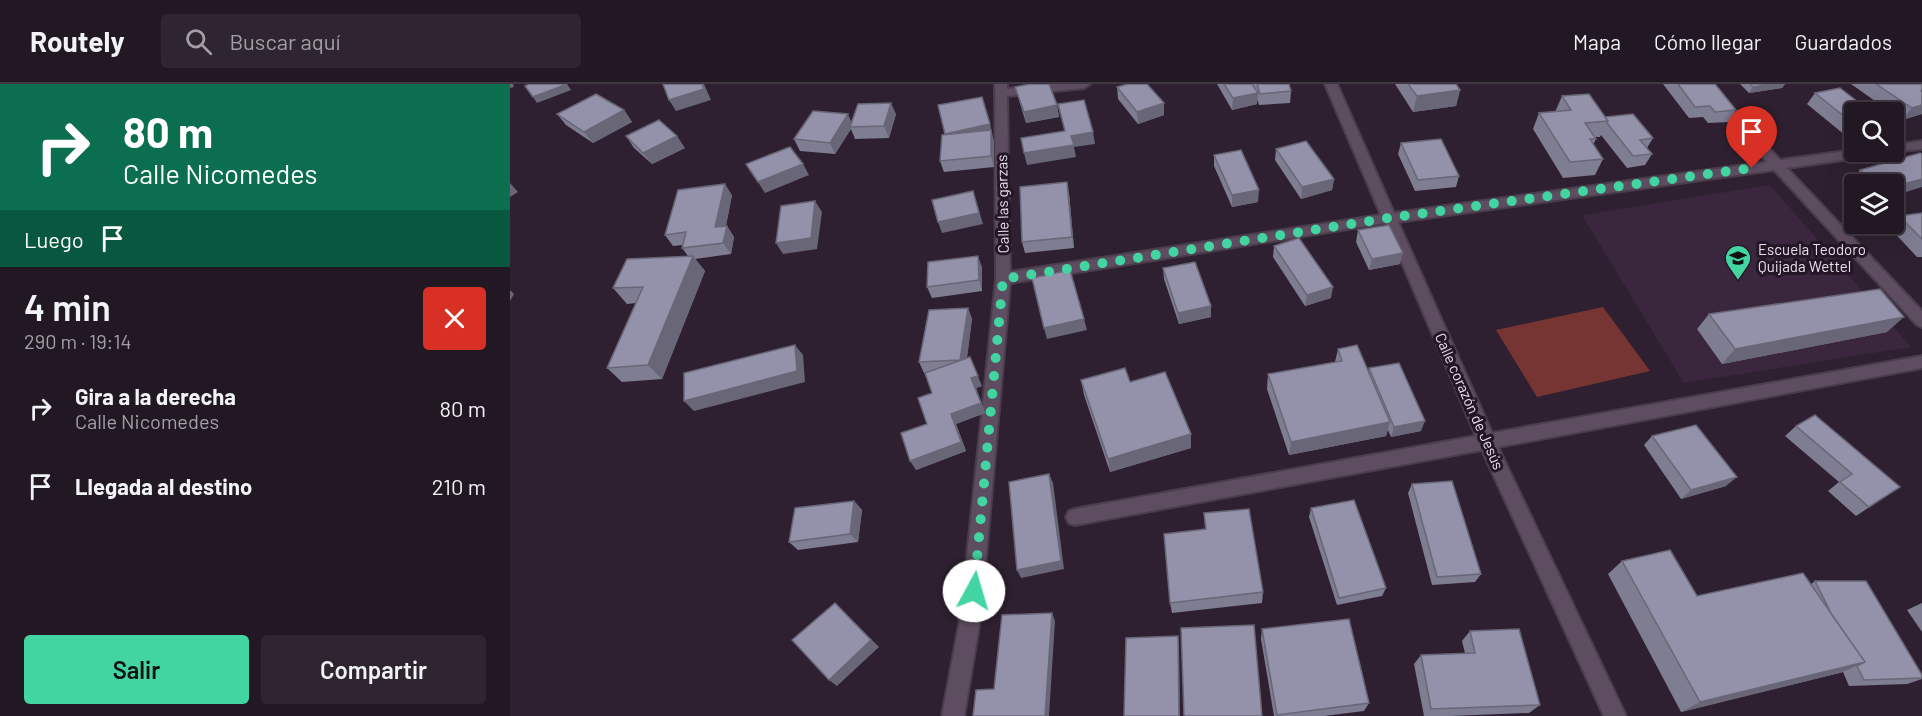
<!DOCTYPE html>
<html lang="es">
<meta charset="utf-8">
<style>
body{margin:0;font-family:Barlow,sans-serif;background:#2e2531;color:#f1f3f6;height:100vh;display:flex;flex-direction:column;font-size:22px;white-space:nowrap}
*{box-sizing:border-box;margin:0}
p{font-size:20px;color:#a2a0a6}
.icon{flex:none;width:33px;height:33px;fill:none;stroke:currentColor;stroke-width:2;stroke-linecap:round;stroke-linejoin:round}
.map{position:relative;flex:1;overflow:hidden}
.side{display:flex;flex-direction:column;background:#221824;width:510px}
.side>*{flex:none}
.hud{background:#0b6e4f;color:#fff;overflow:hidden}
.buttons{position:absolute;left:1334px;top:18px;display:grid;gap:12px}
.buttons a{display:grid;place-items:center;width:60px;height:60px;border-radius:6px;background:#221824;box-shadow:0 6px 24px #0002,0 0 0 2px #3f3741;font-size:30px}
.pin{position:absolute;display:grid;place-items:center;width:51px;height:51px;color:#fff;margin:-62px -26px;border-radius:50% 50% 50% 0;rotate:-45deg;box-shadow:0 0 6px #0007}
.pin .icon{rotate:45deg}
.me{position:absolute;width:66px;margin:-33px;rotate:6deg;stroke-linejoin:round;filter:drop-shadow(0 0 4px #0008)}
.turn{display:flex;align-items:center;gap:21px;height:126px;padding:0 24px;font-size:27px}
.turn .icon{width:78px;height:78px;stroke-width:2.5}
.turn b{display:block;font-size:42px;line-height:51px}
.then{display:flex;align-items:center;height:57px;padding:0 24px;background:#0003;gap:12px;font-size:22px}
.round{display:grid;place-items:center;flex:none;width:63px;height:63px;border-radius:6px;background:#2e2531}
.overview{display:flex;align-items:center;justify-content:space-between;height:102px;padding:0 24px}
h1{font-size:36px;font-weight:600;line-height:45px}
.primary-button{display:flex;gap:12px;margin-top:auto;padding:12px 24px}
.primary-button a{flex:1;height:69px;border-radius:6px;background:#42d4a1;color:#111;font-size:24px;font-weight:600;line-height:69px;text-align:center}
.primary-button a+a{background:#2e2531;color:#f1f3f6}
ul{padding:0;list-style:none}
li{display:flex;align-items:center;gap:18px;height:78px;padding:0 24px}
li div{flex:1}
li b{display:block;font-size:22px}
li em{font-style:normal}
header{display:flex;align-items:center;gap:36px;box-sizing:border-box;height:84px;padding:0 30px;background:#221824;border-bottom:2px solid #3f3741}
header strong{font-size:28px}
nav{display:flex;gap:33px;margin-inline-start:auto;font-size:21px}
.search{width:420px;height:54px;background:#2e2531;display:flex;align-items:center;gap:15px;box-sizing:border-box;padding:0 21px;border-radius:6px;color:#a2a0a6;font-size:22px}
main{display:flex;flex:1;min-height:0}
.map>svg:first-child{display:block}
.built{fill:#3a273d}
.green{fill:#763532}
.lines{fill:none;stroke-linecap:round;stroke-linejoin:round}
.minor-casing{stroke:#493d4b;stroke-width:4}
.minor{fill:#5e4d60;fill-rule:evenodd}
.wall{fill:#7f7d92}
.shaded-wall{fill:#686677}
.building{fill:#9491aa;stroke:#686677;stroke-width:1.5}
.route{stroke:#42d4a1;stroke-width:10;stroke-dasharray:0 18}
.labels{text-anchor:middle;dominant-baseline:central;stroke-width:6;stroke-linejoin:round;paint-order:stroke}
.street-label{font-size:15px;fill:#e9e0eb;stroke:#241626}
.poi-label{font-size:15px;fill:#e9e0eb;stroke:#241626;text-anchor:start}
</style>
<header>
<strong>Routely</strong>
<div class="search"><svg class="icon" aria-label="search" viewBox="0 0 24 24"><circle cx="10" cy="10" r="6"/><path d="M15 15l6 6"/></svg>Buscar aquí</div>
<nav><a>Mapa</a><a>Cómo llegar</a><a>Guardados</a></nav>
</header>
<main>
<section class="side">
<div class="hud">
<div class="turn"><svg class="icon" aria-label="right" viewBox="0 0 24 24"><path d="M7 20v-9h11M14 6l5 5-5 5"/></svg><div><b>80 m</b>Calle Nicomedes</div></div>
<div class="then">Luego<svg class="icon" aria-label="arrive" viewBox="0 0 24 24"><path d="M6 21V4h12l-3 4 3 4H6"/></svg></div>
</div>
<div class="overview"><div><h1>4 min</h1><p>290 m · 19:14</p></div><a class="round" style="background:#d93025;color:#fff"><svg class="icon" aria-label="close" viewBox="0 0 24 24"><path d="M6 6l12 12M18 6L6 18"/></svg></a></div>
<ul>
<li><svg class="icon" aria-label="right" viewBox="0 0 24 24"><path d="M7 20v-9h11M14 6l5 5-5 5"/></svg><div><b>Gira a la derecha</b><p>Calle Nicomedes</p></div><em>80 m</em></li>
<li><svg class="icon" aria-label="arrive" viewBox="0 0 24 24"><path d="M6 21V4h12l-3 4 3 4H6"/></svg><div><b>Llegada al destino</b></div><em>210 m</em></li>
</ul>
<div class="primary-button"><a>Salir</a><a>Compartir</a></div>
</section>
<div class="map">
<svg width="1412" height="632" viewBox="0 0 1412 632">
<rect width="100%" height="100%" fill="#2e2030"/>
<path class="built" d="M1260 101 1401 263 1174 299 1072 131Z"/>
<path class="green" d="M1093 223 1140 287 1027 313 986 246Z"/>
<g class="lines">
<g class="minor-casing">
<path id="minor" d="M485 0H497V5L541 0H580L574 4 497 12 500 188 871 131 815 0H827L884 129 1257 78 1186 0H1199L1270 76 1344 66 1367 68 1361 72 1277 84 1412 227V243L1407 241 1264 86 888 138 982 349 1412 272V284L988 363 1116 632H1094L972 366 565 441 559 439 556 433 559 427 565 425 966 352 875 139 500 199 471 530 454 632H432L451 530 486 195Z
M1412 57V65L1378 68H1383V61Z"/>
</g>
<use href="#minor" class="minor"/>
</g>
<path class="wall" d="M707 0H742L743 2 742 0H779L781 7 780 19 749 21 747 15V20L722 26Z
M885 0H946L950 6 946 22 903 28Z
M1153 0H1205L1226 26 1219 38 1198 39 1193 33 1179 34Z
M1230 0H1275L1272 4 1239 9Z
M1341 0H1412V30L1392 36Z
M505 3 547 21 549 33 516 39Z
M607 3 654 19V31L628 40 608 15Z
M1305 9 1344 28V51L1336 52 1297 20Z
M1052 12 1143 54 1137 64 1142 70 1135 81 1117 84 1091 51 1090 53H1085L1086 55 1083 61 1093 75 1085 91 1053 94 1023 45 1029 29 1045 28Z
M114 26 122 38 83 59 56 41 47 30Z
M386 30 379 54 345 55 341 45 325 70 290 67 284 55 342 38Z
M432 51 483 52H482L484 58V83L434 88 430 77Z
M116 52 175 64 142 80 124 64Z
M891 59 949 92 946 103 905 107 888 70Z
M766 65 824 95 822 106 791 115 765 76Z
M704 71 748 118 722 123 704 82Z
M1350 86 1383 100H1344L1341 98Z
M559 109 564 164 515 169 512 158Z
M222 111 216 142H217L224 153 221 170 185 175 195 187 152 295 112 298 97 284 126 219 117 220 103 204 178 172 172 164 173 161 163 162 155 151Z
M1412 129V173H1407L1379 143 1389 132Z
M848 146 890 180 859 186 846 158Z
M764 162 821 214 795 222 763 173Z
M472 183V207L422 214 417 203Z
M653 184 701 222V233L669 240 654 195Z
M458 224 462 235 457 274 472 302 466 304 475 329 446 340 456 367 406 386 417 340 422 309 415 289H414L409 278Z
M1199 230 1377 248 1212 280 1187 245Z
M828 265 858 287 859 284 911 347 881 353 878 346 876 352 779 371 757 305 758 290 825 278Z
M571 296 620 298 681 364 600 388 574 311Z
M1286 342 1390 403 1346 432 1318 407 1329 398 1275 352Z
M1142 352 1216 402 1171 415 1134 361Z
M902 400 971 490 965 498 922 501 898 409Z
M344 417 352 426 348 458 288 466 279 458Z
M801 424 876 504 872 512 827 521 799 433Z
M694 429 753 508 752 519 662 529 660 519 695 445Z
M1112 477 1187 512 1301 500 1305 497 1412 591V595L1397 600 1339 602 1333 588 1171 628 1098 490Z
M1412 519V548L1397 526Z
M752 545 859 619 854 627 814 632H764L751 555Z
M960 547 1030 621 1019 629 940 632H914L904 580 911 571 955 569 952 557Z"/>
<path class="shaded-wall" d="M0 0H3L4 3 0 4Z
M57 0 61 6 27 19 23 13Z
M192 0H194L201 16 166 27 159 16Z
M1263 0H1275L1272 4 1239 9 1243 3Z
M950 6 946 22 903 28 907 12Z
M748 9 747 20 722 26 723 14Z
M381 19 386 30 379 54 374 42Z
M654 19V31L628 40 627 28Z
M547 21 549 33 516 39 514 28Z
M1412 21V30L1392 36 1402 24Z
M114 26 122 38 83 59 74 48Z
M338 30 343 42 340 43 341 45 325 70 320 59Z
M480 40 484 58V83L481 72 439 61 435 50Z
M1344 42V51L1336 52Z
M583 48 585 60 564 63 566 73 517 81 514 69 561 52Z
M167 52 175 64 142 80 133 69Z
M293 80 299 91 255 109 248 98Z
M824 95 822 106 791 115 792 103Z
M1412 95V103L1383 112V103Z
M557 98 559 109 564 164 562 153Z
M0 99 8 108 0 113Z
M215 100 222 111 213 155 205 143Z
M749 106 748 118 722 123V111Z
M463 107 473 140 432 149 428 138Z
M305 117 312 128 307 165 273 170 266 159Z
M217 142 224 153 221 170 213 159Z
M893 169 890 180 859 186 862 175Z
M183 172 195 187 152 295 138 281Z
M468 172 472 183V207L469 196Z
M823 203 821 214 795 222 797 211Z
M0 206 4 210 0 217Z
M701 222V233L669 240 668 229Z
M458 224 462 235 455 287 450 276Z
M1394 233 1377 248 1212 280 1225 265Z
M574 235 577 246 537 255 534 244Z
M285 261 293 271 295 298 184 327 174 317Z
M460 273 472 302 466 304 475 329 446 340 456 367 406 386 400 377 441 330 461 294Z
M915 337 911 347 881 353 884 343Z
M880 338 876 352 779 371 781 358Z
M681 350V364L600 388 598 375Z
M539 390 543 399 554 485 511 494 507 486Z
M1227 393 1216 402 1171 415 1181 406Z
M344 417 352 426 348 458 340 450Z
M325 519 369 563 327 602 319 596Z
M542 529 545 537 539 632H535Z
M668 552 669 559 670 632H669Z
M1355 578 1330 589 1171 628 1190 618Z"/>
<path class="building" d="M19 0H57L23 13 15 2Z
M153 0H192L194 5 159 16Z
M520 0H539L547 21 514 28 505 3Z
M618 0H637L654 19 627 28 607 3Z
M714 0H742L748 9 723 14Z
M747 0H779L781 7 750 10Z
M898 0H946L950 6 907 12Z
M1168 0H1205L1226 26 1205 28 1200 22 1185 23Z
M1240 0H1263L1243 3Z
M1366 0H1412V8L1410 6 1412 8V21L1402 24Z
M1330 4 1361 28H1344V40L1305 9Z
M86 10 114 26 74 48 47 30Z
M1079 10 1098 37 1075 39 1086 55H1080L1093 75 1060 78 1029 29 1061 26 1052 12Z
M472 13 480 40 435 50 428 21Z
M574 16 583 48 561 52 564 61 514 69 511 54 555 47 548 20Z
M381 19 374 42 340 43 348 20Z
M303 27 338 30 320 59 284 55Z
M1123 30 1143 54 1130 56 1142 70 1123 72 1097 39 1098 37 1095 33Z
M149 36 167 52 133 69 116 52Z
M481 46V72L430 77 432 51Z
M931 55 949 92 908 96 891 59Z
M796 57 824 95 792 103 766 65Z
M280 63 293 80 248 98 236 80Z
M731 66 749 106 722 111 704 71Z
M1410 69 1412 70V95L1383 103V100H1368L1350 86Z
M557 98 562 153 512 158 510 103Z
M215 100 205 143 217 142 213 159 172 164 176 148 155 151 168 106Z
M463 107 469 129 428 138 422 116Z
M305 117 301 154 266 159 271 122Z
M1412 129V155L1389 132Z
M879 141 893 169 862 175 848 146Z
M789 154 823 203 797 211 764 162Z
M183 172 138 281 97 284 133 203 103 204 117 175Z
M468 172 469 196 417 203 418 178Z
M685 178 701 222 668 229 653 184Z
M560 186 574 235 534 244 522 194Z
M1370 205 1394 233 1225 265 1199 230Z
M458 224 450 276 409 278 419 226Z
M285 261 287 287 174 317V289Z
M847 261 880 338 781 358 758 290 832 277 828 265Z
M460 273 468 292 461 294 471 319 441 330 451 358 400 377 391 349 417 340 408 314 422 309 415 289Z
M889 279 915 337 884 343 859 284Z
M615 284 620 298 655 288 681 350 598 375 571 296Z
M1305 331 1390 403 1359 423 1330 398 1342 390 1286 342Z
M1186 341 1227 393 1181 406 1142 352Z
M539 390 551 477 507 486 499 398Z
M942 397 971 490 927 493 902 400Z
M844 416 876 504 829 514 801 424Z
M344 417 340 450 279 458 285 424Z
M739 425 753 508 660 519 654 450 696 445 694 429Z
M1160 466 1187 512 1293 489 1355 578 1190 618 1112 477Z
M1305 497H1356L1412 591V594L1354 596 1347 582 1355 578 1322 531Z
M325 519 361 556 319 596 282 556Z
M542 529 535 632H463L466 606 484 605 492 531Z
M839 535 859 619 767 631 752 545Z
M744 541 752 632H674L671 544Z
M1009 545 1030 621 921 625 911 571 965 569 960 547Z
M668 552 669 632H614L616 554Z"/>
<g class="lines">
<path class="route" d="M464 507 493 195 879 134 1242 84"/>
</g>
<defs>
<g id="school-pin" transform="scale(1.35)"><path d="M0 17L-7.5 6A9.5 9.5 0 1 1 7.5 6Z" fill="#42d4a1" stroke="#241626"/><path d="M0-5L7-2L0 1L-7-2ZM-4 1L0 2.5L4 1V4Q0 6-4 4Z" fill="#111"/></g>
</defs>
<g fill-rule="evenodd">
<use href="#school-pin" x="1228" y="174"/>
</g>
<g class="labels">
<g class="street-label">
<text transform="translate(492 120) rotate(-91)">Calle las garzas</text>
<text transform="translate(960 317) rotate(66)">Calle corazón de Jesús</text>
</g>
<g class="poi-label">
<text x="1248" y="165">Escuela Teodoro<tspan x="1248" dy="17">Quijada Wettel</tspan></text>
</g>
</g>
</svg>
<div class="buttons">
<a><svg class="icon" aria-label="search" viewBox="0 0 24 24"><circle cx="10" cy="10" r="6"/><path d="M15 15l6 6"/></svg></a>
<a><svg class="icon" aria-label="layers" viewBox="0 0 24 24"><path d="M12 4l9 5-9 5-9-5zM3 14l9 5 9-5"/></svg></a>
</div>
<div class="pin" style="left:1242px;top:84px;background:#d93025"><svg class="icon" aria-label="arrive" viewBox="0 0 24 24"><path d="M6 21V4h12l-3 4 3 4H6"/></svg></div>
<svg class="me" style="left:464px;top:507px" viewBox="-20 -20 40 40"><circle r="19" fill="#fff"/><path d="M0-13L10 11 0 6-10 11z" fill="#42d4a1"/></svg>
</div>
</main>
